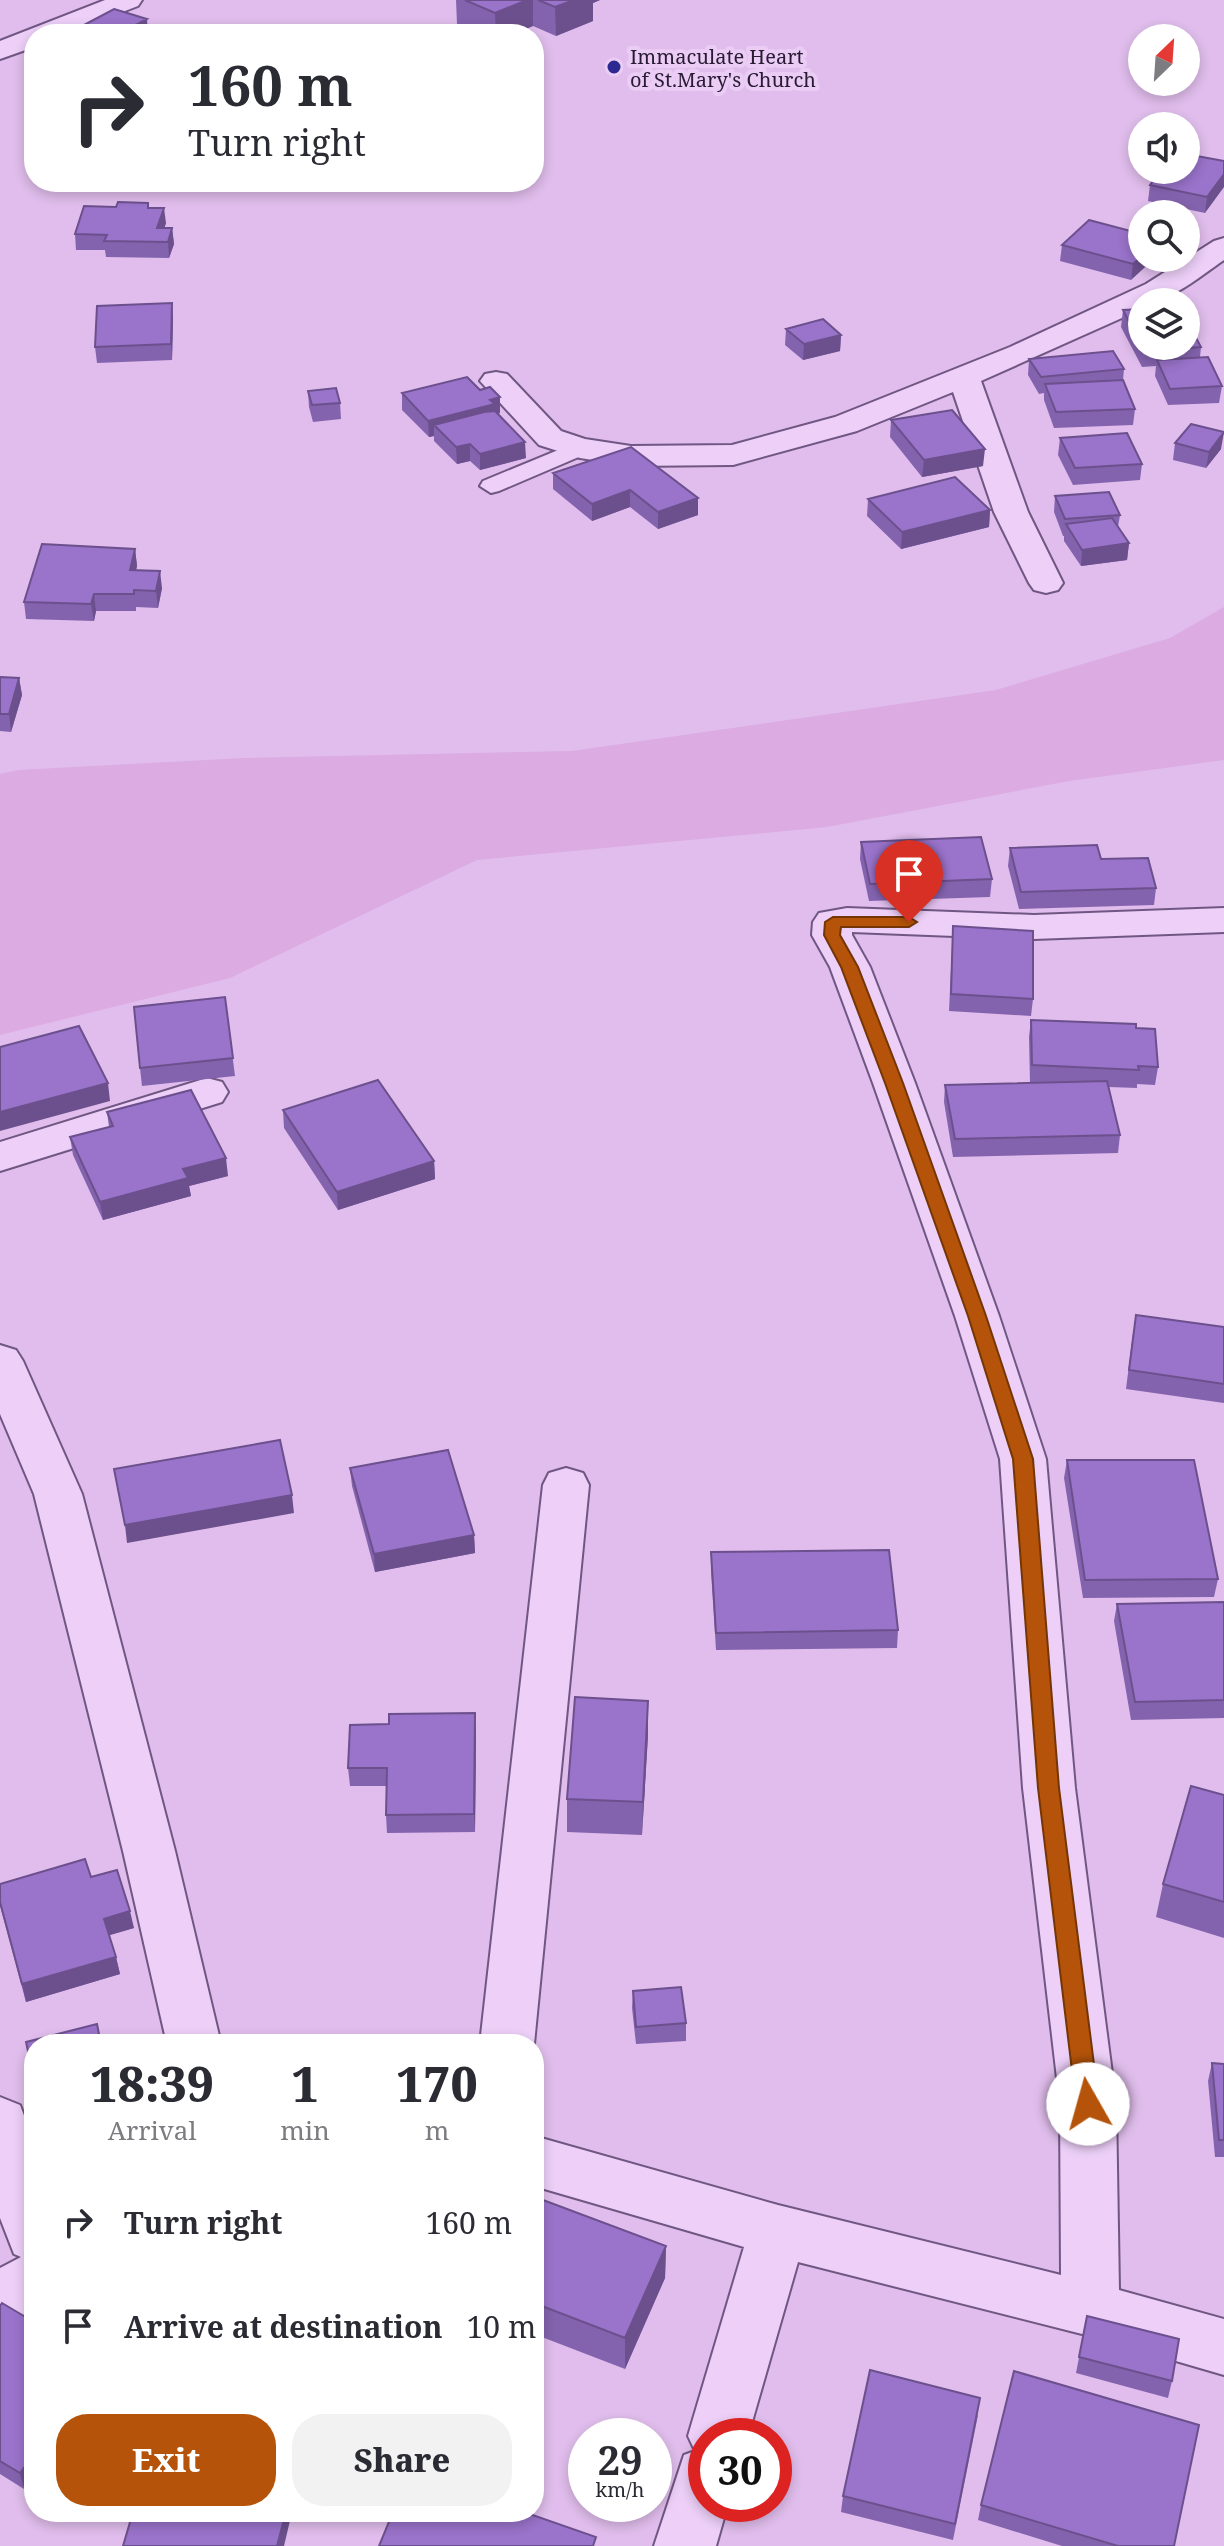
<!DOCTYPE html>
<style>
body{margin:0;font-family:"Noto Serif",serif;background:#f2f2f3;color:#2b2b33;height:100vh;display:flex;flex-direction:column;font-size:30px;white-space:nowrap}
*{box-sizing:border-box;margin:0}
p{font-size:26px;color:#7c7c81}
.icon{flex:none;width:44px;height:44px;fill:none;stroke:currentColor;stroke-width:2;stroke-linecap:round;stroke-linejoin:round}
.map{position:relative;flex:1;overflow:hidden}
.drawer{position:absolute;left:24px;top:2034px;width:520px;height:488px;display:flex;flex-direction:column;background:#fff;border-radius:32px;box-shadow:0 4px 12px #0003}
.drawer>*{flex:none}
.top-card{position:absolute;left:24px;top:24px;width:520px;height:168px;border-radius:32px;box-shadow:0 4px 12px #0003;background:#fff;color:#2b2b33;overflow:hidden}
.needle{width:52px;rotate:25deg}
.buttons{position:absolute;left:1128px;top:24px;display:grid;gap:16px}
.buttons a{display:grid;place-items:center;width:72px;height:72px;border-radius:50%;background:#fff;box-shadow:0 4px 12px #0003;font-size:40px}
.speed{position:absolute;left:568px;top:2418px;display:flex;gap:16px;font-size:40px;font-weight:700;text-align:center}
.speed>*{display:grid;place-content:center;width:104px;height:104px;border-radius:50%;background:#fff;box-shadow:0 4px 12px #0003;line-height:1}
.speed small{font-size:20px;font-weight:400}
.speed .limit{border:12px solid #d22;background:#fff;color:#111}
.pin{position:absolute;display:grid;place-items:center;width:68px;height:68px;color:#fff;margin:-82px -34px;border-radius:50% 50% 50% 0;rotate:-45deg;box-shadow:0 0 8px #0007}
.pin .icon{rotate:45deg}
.me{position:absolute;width:88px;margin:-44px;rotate:353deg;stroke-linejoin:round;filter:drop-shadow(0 0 6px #0008)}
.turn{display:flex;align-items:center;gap:28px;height:168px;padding:0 32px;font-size:36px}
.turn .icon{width:104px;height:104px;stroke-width:2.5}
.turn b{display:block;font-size:56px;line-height:68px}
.eta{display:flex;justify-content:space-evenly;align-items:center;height:136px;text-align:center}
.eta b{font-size:48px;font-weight:800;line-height:56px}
.cta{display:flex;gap:16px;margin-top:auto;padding:16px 32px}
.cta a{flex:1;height:92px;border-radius:32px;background:#b45309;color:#fff;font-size:32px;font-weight:800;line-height:92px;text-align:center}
.cta a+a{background:#f2f2f3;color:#2b2b33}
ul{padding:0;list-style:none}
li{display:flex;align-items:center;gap:24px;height:104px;padding:0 32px}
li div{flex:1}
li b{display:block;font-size:30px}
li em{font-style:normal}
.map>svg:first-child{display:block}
.farmland{fill:#dbabe1}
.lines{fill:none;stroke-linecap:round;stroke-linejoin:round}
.lane-casing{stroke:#705783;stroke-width:4}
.street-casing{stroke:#705783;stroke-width:4}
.lane{fill:#edcff8;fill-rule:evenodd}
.street{fill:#edcff8;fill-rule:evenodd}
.wall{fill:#8463ae}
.shaded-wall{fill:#6c508d}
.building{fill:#9a73ca;stroke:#6c508d;stroke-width:2}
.route{fill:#b45309;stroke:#753606;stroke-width:2}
.poi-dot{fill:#2b2891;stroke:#eaccf4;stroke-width:3}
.labels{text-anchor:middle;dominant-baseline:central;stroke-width:8;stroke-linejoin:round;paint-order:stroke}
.far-poi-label{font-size:20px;fill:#281b33;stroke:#eaccf4;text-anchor:start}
</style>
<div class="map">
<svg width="1224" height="2546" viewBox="0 0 1224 2546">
<rect width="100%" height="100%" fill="#e0bdec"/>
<path class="farmland" d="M1224 607V760L1069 781 827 827 477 860 230 978 0 1035V774L18 770 244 758 572 751 996 690 1170 638Z"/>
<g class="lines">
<g class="lane-casing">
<path id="lane" d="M580 441 588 443 591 448 588 453 499 491 491 493 480 486 483 481Z"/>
</g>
<g class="street-casing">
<path id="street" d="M105 0H142L138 6 65 34H34V47L0 59V41Z
M1224 238V260C1200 276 1172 302 1142 302V309L981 381 1028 512 1063 583 1058 590 1046 593 1034 590 1029 583 994 512 953 392 857 431 733 465 631 466 580 458 539 445 480 381 485 374 496 372 507 374 561 431 585 439 631 446 732 445 835 417 1010 347 1146 284 1214 241Z
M847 908 1034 915 1224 908V932L1034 939 852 932V935L870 967 915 1083 999 1316 1046 1459 1075 1788 1116 2104 1119 2290 1224 2319V2375L1090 2336 798 2262 748 2436H706V2504H728L716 2546H654L684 2455 695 2451 688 2436 744 2247 534 2186V2136L778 2205 1061 2275 1060 2104 1023 1788 1000 1459 955 1316 873 1083 830 967 812 935 813 922 819 913Z
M207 1078 222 1082 228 1092 222 1102 0 1171V1142Z
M0 1345 16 1350 23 1361 82 1494 175 1851 221 2044H167L123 1851 34 1494 0 1414Z
M566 1468 583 1473 589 1485 534 2044H480L543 1485 549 1473Z
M0 2097 20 2105 34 2142V2310L0 2326V2268L21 2257 14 2254 0 2218Z"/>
</g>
<use href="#lane" class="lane"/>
<use href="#street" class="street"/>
</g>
<path class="wall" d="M456 0H600L593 3V21L556 36 533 26 513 34H479L457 24Z
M1224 161 1205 213 1148 201 1150 185Z
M148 203 149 208 166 223 164 228H172L174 244 169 258 106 257 105 250H76L75 234Z
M1142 234 1131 280 1060 261 1062 245Z
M172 303 173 319 172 360 97 363 95 347Z
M1123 310 1201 347 1200 357 1222 386 1219 403 1168 405 1155 376 1156 366 1142 367 1121 327Z
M786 329 841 335 840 351 803 360 785 345Z
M1029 359 1124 369 1123 380 1135 409 1133 425 1054 428 1044 400V393L1039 394 1028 375Z
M308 391 340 403 341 419 313 422 309 407Z
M402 393 500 413 498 414 526 458 480 470 470 461 457 464 434 441V436L429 437 402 410Z
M891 420 983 466 922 477 890 437Z
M1060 438 1142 464 1140 480 1073 485 1058 455Z
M1175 443 1221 449 1206 468 1173 460Z
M553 473 698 498V515L658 529 630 507 592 521 553 489Z
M1055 496 1120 515 1118 527 1129 543 1127 560 1081 566 1064 541V536H1063L1054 512Z
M868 499 990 510 989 527 901 549 867 516Z
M135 549 137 566 136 570 162 588 158 608 136 607V611H96L94 621 26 619 24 602Z
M0 677 19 678 22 695 11 732 0 731Z
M861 842 992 879 990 897 869 901 860 859Z
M1010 848 1101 859 1156 888 1154 905 1019 909 1008 866Z
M953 926 1033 999 1031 1016 949 1011Z
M225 997 235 1076 142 1086 140 1068Z
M1031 1020 1136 1028 1158 1067 1155 1085 1137 1084V1088L1109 1087 1120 1135 1118 1153 953 1157 944 1102 945 1085 1030 1083 1029 1037Z
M283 1110 434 1161 435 1179 338 1210 284 1128Z
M107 1112 228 1176 189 1186 191 1196 103 1220 73 1155 70 1137 109 1127Z
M1224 1327V1403L1126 1389 1133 1333Z
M1067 1460 1218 1579 1214 1597 1083 1598 1064 1478Z
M350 1468 474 1535 475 1553 375 1572 352 1486Z
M711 1552 898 1630 897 1648 716 1650 711 1570Z
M1224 1602V1718L1131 1720 1114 1621 1117 1604Z
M476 1730 475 1832 387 1833 386 1815 387 1786H350L348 1768Z
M648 1735 642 1835 567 1832V1799Z
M1224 1795V1938L1156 1917 1163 1884Z
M91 1877 134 1928 109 1935 116 1957 120 1974 26 2002 0 1906V1884Z
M633 1991 686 2023V2041L636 2044 632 2008Z
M1212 2063 1224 2064V2157H1215L1208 2081Z
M534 2219 666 2246 665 2278 625 2369 534 2334Z
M0 2306 24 2489 0 2474Z
M1087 2316 1172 2381 1168 2398 1076 2373Z
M978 2415 953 2540 841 2512 843 2496Z
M981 2505 1174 2546H1062L978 2520Z"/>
<path class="shaded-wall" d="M527 0H533V26L513 34H496L495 13Z
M571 0H600L593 3V21L556 36 555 7Z
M147 19 148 34H119Z
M1224 174V187L1205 213 1207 197Z
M164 208 166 223 159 244 157 228Z
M172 228 174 244 169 258 168 242Z
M1142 256V258H1155L1131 280 1133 264Z
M172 303 173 319 172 360 171 344Z
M841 335 840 351 803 360 804 344Z
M500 397V413L434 425V436L429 437 428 421Z
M1224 432 1221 449 1206 468 1209 452Z
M525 442 526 458 480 470V454Z
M470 444V461L457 464 456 447Z
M985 449 983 466 922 477 924 460Z
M630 490V507L592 521V504Z
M698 498V515L658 529V512Z
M990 510 989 527 901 549 902 532Z
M1129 543 1127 560 1081 566 1082 550Z
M135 549 137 566 132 587 130 570Z
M160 571 162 588 158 608 156 591Z
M94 594 96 611 94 621 91 604Z
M19 678 22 695 11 732 9 714Z
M108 1083 110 1101 0 1131V1112Z
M226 1158 228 1176 189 1186 191 1196 103 1220 100 1202 183 1169Z
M434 1161 435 1179 338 1210 337 1192Z
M292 1495 294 1513 127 1543 125 1525Z
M474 1535 475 1553 375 1572 374 1554Z
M648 1701V1735L642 1835 643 1802Z
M475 1713 476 1730 475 1832 474 1814Z
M130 1911 134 1928 107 1936 104 1919Z
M116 1957 120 1974 26 2002 22 1984Z
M666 2246 665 2278 625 2369V2338Z
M34 2454V2475L24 2489 20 2473Z
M286 2512H292L284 2546H277Z"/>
<path class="building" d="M465 0H527L495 13Z
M538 0H574L555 7Z
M114 9 147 19 119 34H67Z
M1186 154 1224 161V174L1207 197 1150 185 1161 170H1186Z
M118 202 148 203V208H164L157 228H172L168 242 104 241 107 235 75 234 84 206 116 207Z
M1089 220 1142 234V256L1133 264 1062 245Z
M172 303 171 344 95 347 97 306Z
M1142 309V346H1186V319L1201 347 1144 351 1123 310Z
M823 319 841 335 804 344 786 329Z
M1113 351 1124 369 1041 377 1029 359Z
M1208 357 1222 386 1170 389 1157 360Z
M467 377 480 390 490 387 500 397 490 400 495 404 428 421 402 393Z
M1123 380 1135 409 1056 412 1045 384Z
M336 388 340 403 312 405 308 391Z
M952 410 985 449 924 460 891 420Z
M495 411 525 442 480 454 470 444 456 447 434 425 484 412Z
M1191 424 1224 432 1209 452 1175 443Z
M1127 433 1142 464 1075 468 1060 438Z
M631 447 698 498 658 512 630 490 592 504 553 473Z
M955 477 990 510 902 532 868 499Z
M1109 492 1120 515 1065 519 1055 496Z
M1112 518 1129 543 1082 550 1066 524Z
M42 544 135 549 130 570 160 571 156 591 134 590V594H94L91 604 24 602Z
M0 677 19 678 9 714H0Z
M981 837 992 879 870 884 861 842Z
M1097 845 1101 859 1148 858 1156 888 1021 892 1010 848Z
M953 926 1033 931V999L951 994Z
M225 997 233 1058 140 1068 134 1007Z
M1031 1020 1136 1024V1028L1155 1029 1158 1067 1138 1066 1139 1070 1032 1065Z
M79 1026 108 1083 0 1112V1047Z
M378 1080 434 1161 337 1192 283 1110Z
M1107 1081 1120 1135 955 1139 945 1085Z
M191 1090 226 1158 183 1169 188 1178 100 1202 70 1137 113 1126 107 1112Z
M1136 1315 1224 1327V1384L1129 1370Z
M280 1440 292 1495 125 1525 114 1469Z
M448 1450 474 1535 374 1554 350 1468Z
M1067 1460H1194L1218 1579 1085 1580Z
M889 1550 898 1630 716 1633 711 1552Z
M1224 1602V1700L1135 1702 1117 1604Z
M575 1697 648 1701 643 1802 567 1799Z
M475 1713 474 1814 386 1815 387 1768H348L350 1725 389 1724V1714Z
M1191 1786 1224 1795V1902L1163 1884Z
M85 1859 91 1877 117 1870 130 1911 104 1919 116 1957 22 1984 0 1902V1884Z
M681 1987 686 2023 636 2027 633 1991Z
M97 2024 101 2044H34V2078L26 2042Z
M1212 2063 1224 2064V2140H1219Z
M543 2200 666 2246 625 2338 534 2303V2219Z
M2 2303 34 2322V2454L20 2473 0 2461V2306Z
M1087 2316 1179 2339 1172 2381 1079 2357Z
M870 2370 980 2398 955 2524 843 2496Z
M1014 2371 1199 2425 1174 2546H1118L981 2505Z
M133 2512H286L277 2546H123Z
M393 2512H524L596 2537 593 2546H379Z"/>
<path class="route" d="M833 917H909L917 922 909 927H841L840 935 858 967 903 1083 986 1316 1033 1459 1059 1788 1099 2104 1096 2112 1088 2115 1079 2112 1076 2104 1038 1788 1013 1459 968 1316 885 1083 841 967 824 935 825 922Z"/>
<circle class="poi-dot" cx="614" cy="67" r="8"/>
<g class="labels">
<g class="far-poi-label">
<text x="630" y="56">Immaculate Heart<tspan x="630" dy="23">of St.Mary's Church</tspan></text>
</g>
</g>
</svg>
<div class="buttons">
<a><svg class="needle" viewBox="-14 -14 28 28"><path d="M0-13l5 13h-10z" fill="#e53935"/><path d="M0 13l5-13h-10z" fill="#7c7c81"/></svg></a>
<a><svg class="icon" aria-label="sound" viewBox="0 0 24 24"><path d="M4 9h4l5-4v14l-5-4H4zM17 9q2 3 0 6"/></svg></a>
<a><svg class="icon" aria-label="search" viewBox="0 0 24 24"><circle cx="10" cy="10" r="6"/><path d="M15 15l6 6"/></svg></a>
<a><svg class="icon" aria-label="layers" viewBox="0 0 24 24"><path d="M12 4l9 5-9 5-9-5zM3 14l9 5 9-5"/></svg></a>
</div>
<div class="speed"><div>29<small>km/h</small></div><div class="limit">30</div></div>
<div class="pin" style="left:909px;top:922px;background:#d93025"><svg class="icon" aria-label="arrive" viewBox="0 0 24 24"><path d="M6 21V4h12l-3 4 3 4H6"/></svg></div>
<svg class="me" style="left:1088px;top:2104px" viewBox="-20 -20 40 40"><circle r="19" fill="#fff"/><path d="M0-13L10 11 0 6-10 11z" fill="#b45309"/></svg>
<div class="top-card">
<div class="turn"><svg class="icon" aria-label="right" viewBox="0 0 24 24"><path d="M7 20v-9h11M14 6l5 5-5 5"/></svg><div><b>160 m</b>Turn right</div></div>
</div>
<section class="drawer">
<div class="eta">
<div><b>18:39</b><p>Arrival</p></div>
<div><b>1</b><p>min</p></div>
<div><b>170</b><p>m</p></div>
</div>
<ul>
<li><svg class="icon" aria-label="right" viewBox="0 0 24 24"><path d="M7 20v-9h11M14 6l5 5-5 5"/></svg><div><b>Turn right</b></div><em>160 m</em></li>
<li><svg class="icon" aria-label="arrive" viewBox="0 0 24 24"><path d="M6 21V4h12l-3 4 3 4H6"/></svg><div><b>Arrive at destination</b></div><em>10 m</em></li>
</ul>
<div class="cta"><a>Exit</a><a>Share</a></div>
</section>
</div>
